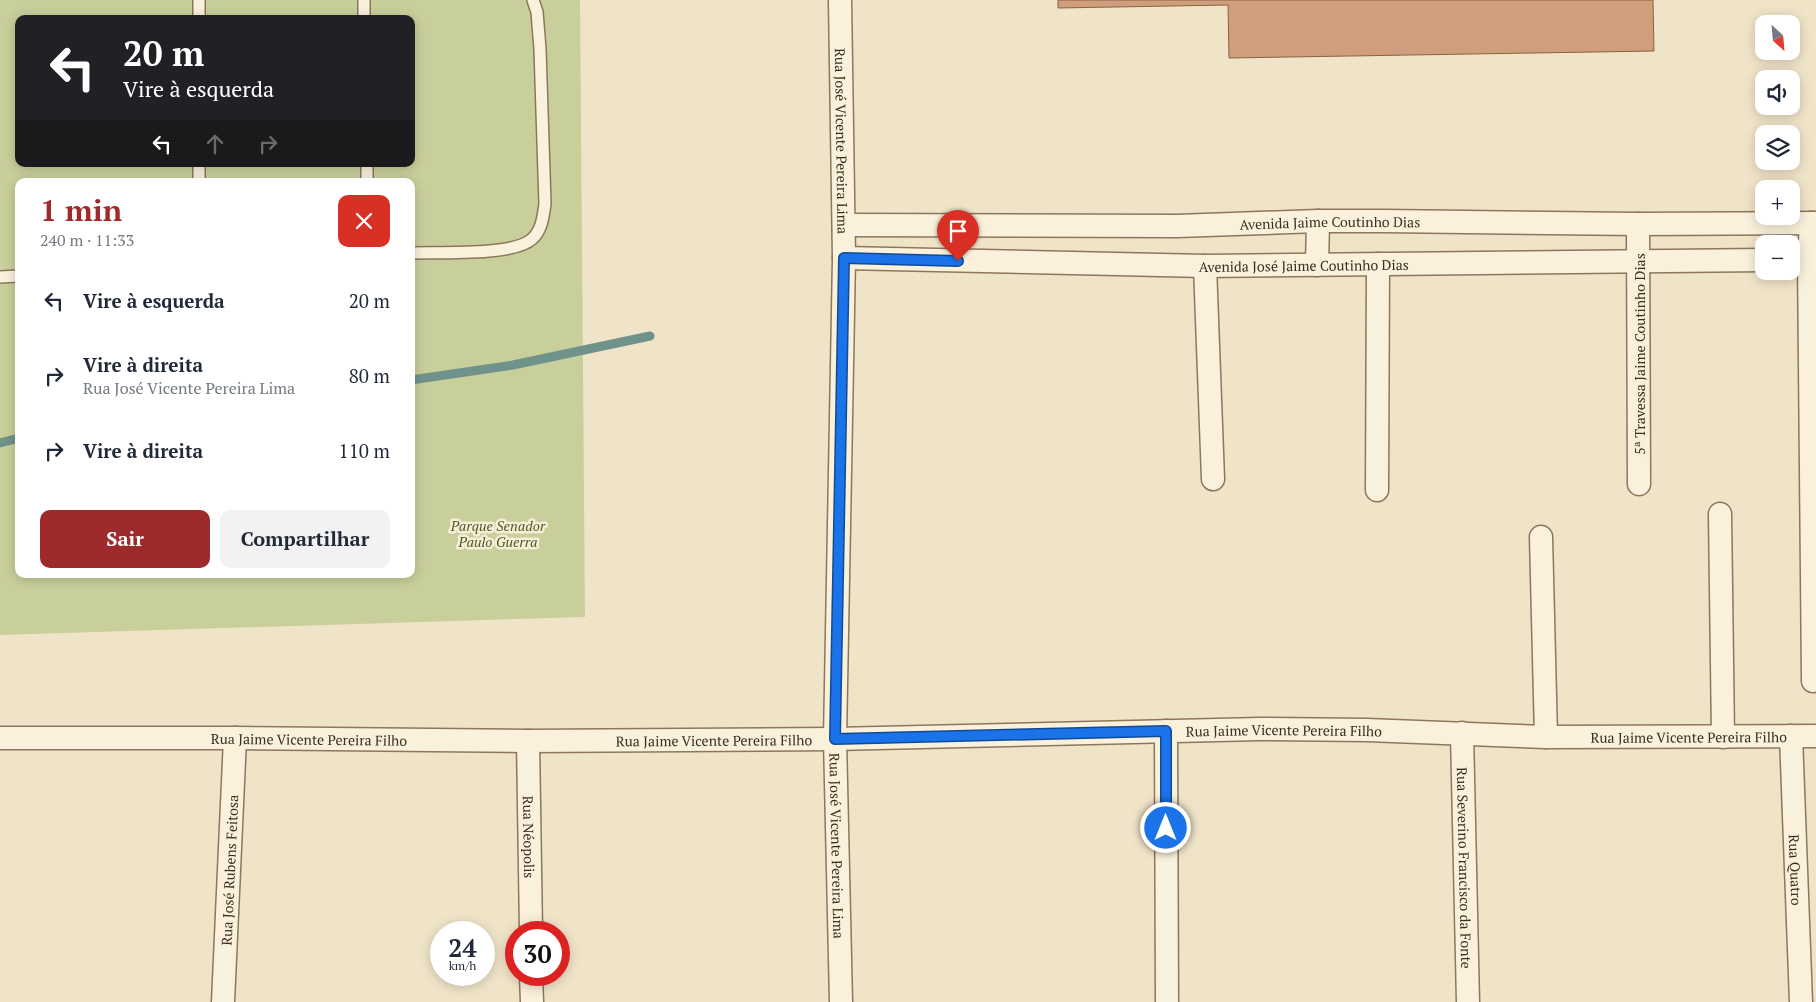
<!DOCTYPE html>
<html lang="pt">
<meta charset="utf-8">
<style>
body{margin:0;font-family:"PT Serif",serif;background:#f2f2f3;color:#1f2937;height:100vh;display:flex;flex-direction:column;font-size:19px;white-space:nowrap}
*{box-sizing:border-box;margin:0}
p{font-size:16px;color:#747a83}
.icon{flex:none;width:28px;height:28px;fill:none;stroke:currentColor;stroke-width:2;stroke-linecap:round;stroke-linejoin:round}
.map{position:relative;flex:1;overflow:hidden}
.side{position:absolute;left:15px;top:178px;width:400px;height:400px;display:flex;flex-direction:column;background:#fff;border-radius:10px;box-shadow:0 2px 12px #0003}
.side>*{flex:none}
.top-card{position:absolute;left:15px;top:15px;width:400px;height:152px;border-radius:10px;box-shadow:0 2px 12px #0003;background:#202124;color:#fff;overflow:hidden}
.needle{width:32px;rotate:154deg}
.fabs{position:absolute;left:1755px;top:15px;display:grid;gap:10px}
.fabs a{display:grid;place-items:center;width:45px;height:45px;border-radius:10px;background:#fff;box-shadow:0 2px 12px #0003;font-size:25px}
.speed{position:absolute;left:430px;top:921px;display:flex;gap:10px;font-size:25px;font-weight:700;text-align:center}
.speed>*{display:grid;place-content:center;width:65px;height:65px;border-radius:50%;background:#fff;box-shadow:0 2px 12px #0003;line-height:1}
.speed small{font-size:12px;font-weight:400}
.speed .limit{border:8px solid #d22;background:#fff;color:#111}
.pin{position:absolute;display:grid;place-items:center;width:42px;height:42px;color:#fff;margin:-51px -21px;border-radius:50% 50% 50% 0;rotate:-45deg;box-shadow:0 0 5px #0007}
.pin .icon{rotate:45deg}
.me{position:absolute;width:55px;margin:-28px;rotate:0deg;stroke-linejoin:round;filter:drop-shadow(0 0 4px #0008)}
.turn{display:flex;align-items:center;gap:18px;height:105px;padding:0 25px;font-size:22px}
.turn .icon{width:65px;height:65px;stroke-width:2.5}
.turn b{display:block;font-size:35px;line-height:42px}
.lanes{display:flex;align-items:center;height:48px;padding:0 25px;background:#0003;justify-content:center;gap:25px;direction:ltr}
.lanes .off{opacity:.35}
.round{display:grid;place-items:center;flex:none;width:52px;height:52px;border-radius:10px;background:#f2f2f3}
.summary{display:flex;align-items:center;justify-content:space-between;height:85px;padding:0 25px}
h1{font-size:30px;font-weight:800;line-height:38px;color:#9e2a2b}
.primary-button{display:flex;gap:10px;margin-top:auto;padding:10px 25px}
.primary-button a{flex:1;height:58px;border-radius:10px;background:#9e2a2b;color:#fff;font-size:20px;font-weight:800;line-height:58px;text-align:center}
.primary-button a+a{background:#f2f2f3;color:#1f2937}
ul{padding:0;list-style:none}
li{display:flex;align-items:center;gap:15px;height:75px;padding:0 25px}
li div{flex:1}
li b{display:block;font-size:19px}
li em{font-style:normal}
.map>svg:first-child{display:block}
.green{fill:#c9cf9b;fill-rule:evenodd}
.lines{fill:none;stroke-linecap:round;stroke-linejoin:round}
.stream{stroke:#6f938a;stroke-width:9}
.building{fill:#cf9f7d;stroke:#8d5f41}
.lane-casing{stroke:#8d765c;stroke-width:14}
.street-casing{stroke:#8d765c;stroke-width:25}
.lane{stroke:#faf1dc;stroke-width:11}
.street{stroke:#faf1dc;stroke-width:22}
.route-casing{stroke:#114b97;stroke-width:12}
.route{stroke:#1a73e8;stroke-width:9}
.labels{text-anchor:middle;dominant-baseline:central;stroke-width:5;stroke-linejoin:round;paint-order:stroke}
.street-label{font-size:14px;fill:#3d2e20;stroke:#f7eed8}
.park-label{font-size:14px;font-style:italic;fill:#4d5a26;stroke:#f7eed8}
</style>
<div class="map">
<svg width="1816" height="1002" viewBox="0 0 1816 1002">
<rect width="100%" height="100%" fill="#f0e4c8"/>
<path class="green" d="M0 0H580L585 617 0 635ZM19 19H411V164H19ZM19 181H411V574H19Z"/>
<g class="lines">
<path class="stream" d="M411 380 513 365 650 336
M0 443 19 438"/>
</g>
<path class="building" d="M1058 0H1653L1654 51 1229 58 1228 5 1058 8Z"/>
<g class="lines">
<g class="lane-casing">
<path id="lane" d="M199 0V19
M364 0V19
M199 164V181
M367 164V181
M411 253C438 252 514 256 532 239 542 230 543 217 545 204L540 49 537 12 533 0
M0 277 19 276"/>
</g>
<g class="street-casing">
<g id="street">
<path id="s1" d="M840 0 844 258 835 739 841 1002"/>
<path d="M1811 223 1809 259 1813 681"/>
<path d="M1638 224 1639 484"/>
<path id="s2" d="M844 225 1177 226 1318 221H1385L1638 224 1816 223"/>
<path id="s3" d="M844 258 1205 266 1764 260"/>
<path d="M1317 265 1318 221"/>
<path d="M1205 266 1213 479"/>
<path d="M1377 490 1378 264"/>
<path d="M1720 514 1723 737"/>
<path d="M1541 537 1546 737"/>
<path d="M1166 731 1167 1002"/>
<path id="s4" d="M1462 733 1468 1002"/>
<path id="s5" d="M1791 736 1801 1002"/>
<path id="s6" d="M0 738H235L528 741 835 739 1260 729 1367 730 1546 737 1816 736"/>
<path id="s7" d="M528 741 531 932"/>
<path d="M531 975 532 1002"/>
<path id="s8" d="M223 1002 235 738"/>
</g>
</g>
<use href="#lane" class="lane"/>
<use href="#street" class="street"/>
</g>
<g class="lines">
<g class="route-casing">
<path id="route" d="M958 261 844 258 835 739 1166 731V828"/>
</g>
<use href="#route" class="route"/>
</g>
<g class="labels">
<g class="street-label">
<text stroke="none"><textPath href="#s1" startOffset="141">Rua José Vicente Pereira Lima</textPath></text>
<text stroke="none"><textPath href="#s2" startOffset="486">Avenida Jaime Coutinho Dias</textPath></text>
<text stroke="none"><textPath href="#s3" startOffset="460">Avenida José Jaime Coutinho Dias</textPath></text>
<text transform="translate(1639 354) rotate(-90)">5ª Travessa Jaime Coutinho Dias</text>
<text stroke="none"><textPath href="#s6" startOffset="1284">Rua Jaime Vicente Pereira Filho</textPath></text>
<text stroke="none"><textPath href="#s6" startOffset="1689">Rua Jaime Vicente Pereira Filho</textPath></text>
<text stroke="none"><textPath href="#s6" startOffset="309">Rua Jaime Vicente Pereira Filho</textPath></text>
<text stroke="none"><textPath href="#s6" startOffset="714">Rua Jaime Vicente Pereira Filho</textPath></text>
<text stroke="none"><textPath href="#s7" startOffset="96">Rua Néopolis</textPath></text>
<text stroke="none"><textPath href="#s1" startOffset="846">Rua José Vicente Pereira Lima</textPath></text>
<text stroke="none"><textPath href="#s4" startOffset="135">Rua Severino Francisco da Fonte</textPath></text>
<text stroke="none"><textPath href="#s5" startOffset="134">Rua Quatro</textPath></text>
<text stroke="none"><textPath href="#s8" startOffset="132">Rua José Rubens Feitosa</textPath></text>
</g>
<g class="park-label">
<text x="498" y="525">Parque Senador<tspan x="498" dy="16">Paulo Guerra</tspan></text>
</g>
</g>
</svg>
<div class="fabs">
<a><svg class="needle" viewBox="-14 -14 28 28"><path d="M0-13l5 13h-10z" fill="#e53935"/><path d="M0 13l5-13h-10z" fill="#747a83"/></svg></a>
<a><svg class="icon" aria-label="sound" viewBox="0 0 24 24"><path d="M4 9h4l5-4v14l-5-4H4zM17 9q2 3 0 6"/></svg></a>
<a><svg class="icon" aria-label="layers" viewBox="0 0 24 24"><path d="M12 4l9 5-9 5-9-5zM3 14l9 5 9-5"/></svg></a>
<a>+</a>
<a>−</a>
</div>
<div class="speed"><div>24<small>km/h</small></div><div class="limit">30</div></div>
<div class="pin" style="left:958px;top:261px;background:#d93025"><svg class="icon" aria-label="arrive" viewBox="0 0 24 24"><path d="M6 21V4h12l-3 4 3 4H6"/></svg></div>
<svg class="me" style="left:1166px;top:828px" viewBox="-20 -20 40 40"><circle r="17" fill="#1a73e8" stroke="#fff" stroke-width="3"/><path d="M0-11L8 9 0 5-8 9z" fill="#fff"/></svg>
<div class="top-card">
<div class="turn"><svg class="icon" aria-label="left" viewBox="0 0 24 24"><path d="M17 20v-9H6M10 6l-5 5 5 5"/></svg><div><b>20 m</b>Vire à esquerda</div></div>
<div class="lanes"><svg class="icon" aria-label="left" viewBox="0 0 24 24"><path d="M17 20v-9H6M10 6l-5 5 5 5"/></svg><svg class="icon off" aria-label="ahead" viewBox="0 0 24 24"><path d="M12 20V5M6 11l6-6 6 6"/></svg><svg class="icon off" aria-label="right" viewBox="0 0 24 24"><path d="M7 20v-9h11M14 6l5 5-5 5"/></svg></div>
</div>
<section class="side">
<div class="summary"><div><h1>1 min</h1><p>240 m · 11:33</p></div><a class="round" style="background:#d93025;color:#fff"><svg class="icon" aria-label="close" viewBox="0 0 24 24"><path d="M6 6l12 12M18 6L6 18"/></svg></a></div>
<ul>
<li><svg class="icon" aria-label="left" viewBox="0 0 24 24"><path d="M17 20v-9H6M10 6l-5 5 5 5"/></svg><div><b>Vire à esquerda</b></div><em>20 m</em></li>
<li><svg class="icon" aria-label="right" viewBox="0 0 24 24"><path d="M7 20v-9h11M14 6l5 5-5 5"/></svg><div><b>Vire à direita</b><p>Rua José Vicente Pereira Lima</p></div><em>80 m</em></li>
<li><svg class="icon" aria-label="right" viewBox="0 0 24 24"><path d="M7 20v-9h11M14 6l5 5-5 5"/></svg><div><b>Vire à direita</b></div><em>110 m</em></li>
</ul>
<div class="primary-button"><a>Sair</a><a>Compartilhar</a></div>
</section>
</div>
